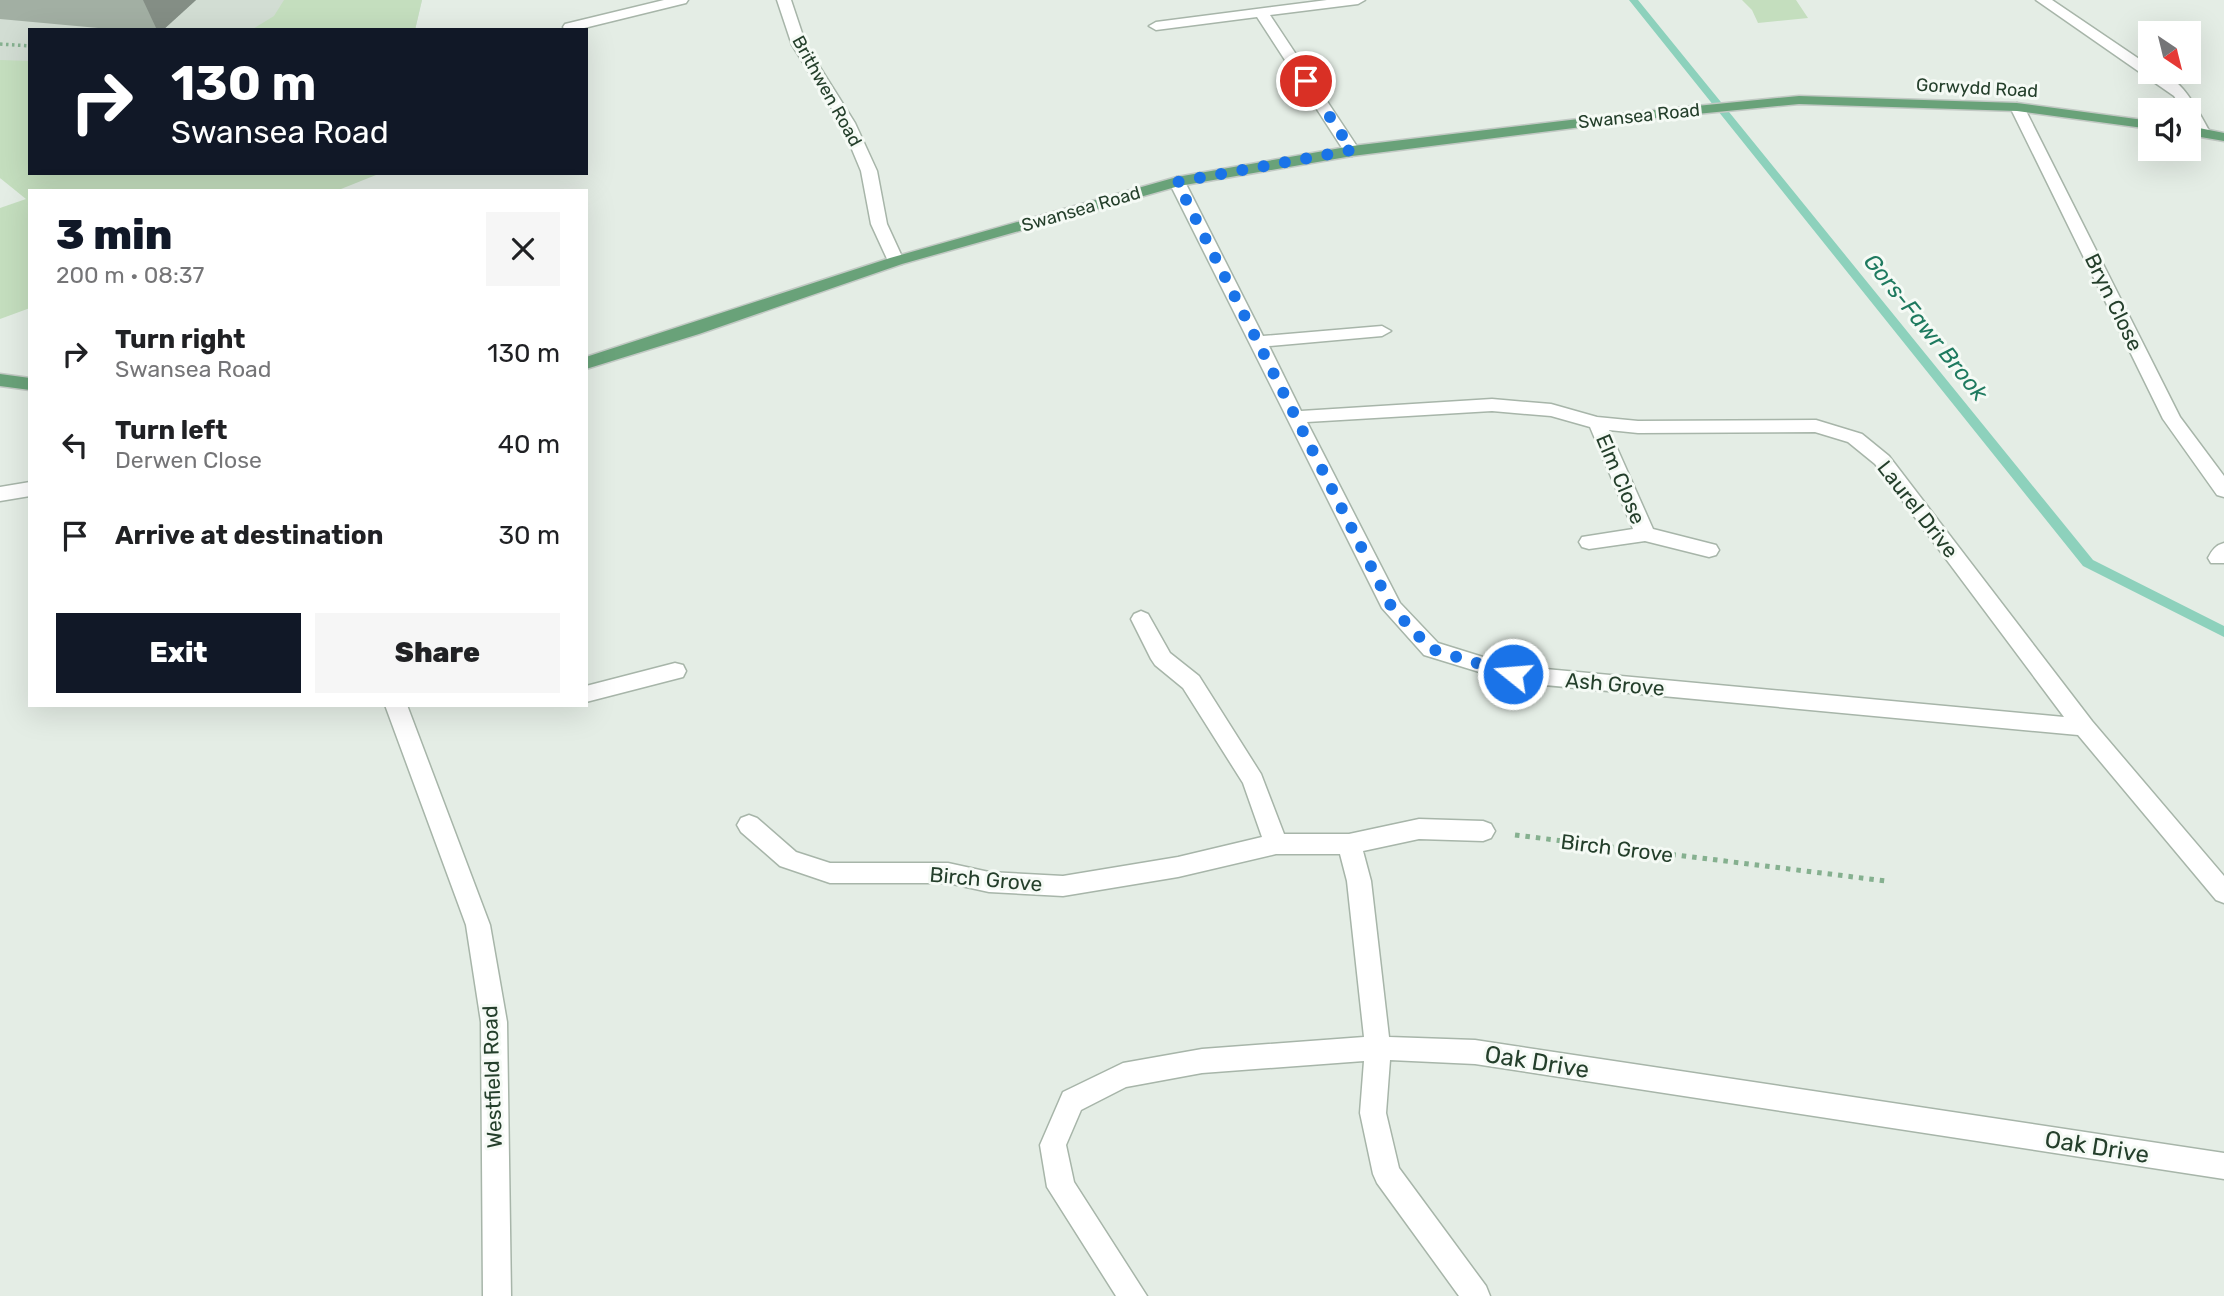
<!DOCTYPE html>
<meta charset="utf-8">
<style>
body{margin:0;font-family:Rubik,sans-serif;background:#f6f6f6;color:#202124;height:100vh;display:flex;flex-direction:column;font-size:26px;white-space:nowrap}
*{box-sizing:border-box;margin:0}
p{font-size:23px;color:#757577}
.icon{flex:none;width:38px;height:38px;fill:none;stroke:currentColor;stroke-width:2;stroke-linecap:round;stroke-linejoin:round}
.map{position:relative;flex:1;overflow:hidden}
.drawer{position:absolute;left:28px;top:189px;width:560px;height:518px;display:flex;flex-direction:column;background:#fff;border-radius:0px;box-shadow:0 7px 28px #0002}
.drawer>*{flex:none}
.banner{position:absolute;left:28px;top:28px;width:560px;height:147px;border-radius:0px;box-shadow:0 7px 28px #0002;background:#111827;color:#fff;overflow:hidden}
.needle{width:46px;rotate:145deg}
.tools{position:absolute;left:2138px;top:21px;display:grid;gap:14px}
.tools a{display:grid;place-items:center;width:63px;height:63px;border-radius:0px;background:#fff;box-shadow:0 7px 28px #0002;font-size:35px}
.pin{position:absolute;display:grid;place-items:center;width:60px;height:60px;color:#fff;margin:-30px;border:4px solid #fff;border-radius:50%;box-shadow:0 2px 7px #0007}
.me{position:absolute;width:77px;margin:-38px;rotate:287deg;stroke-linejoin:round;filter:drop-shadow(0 0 5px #0008)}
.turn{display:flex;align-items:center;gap:24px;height:147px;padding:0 28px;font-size:32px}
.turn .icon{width:91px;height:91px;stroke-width:2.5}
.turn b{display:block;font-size:49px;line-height:60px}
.round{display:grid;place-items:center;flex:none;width:74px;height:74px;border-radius:0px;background:#f6f6f6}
.headline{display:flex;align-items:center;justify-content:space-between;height:119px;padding:0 28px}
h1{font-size:42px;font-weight:800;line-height:52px;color:#111827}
.action{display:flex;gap:14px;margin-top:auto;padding:14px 28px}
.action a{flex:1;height:80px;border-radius:0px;background:#111827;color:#fff;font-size:28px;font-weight:800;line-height:80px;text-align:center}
.action a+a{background:#f6f6f6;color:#202124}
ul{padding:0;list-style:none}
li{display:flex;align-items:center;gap:21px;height:91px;padding:0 28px}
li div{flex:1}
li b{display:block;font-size:26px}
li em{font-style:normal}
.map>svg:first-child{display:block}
.built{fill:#d2ddd3}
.green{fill:#c4debe}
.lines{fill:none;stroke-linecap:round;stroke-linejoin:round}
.stream{fill:#8dd1bc;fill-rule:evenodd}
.minor-casing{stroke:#a7b5a9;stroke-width:3}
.major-casing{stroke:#c2c9c4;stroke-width:3}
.path-far1{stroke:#85b08f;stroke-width:3.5;stroke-dasharray:2.5 3.5;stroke-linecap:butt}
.path{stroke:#85b08f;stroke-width:5;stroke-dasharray:4.5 6;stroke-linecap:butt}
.minor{fill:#fff;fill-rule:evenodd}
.major{fill:#69a279;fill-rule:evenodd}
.wall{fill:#a2afa3}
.shaded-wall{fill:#848e85}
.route{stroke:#1a73e8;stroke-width:12;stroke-dasharray:0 21.6}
.labels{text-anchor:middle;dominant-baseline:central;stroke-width:6;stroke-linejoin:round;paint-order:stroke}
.far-street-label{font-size:18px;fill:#243f2b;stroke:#f5faf5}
.street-label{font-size:21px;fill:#243f2b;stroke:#f5faf5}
.water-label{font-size:23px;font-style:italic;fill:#1e7a5f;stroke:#f5faf5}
.near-street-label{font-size:24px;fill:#243f2b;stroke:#f5faf5}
</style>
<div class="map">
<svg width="2224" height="1296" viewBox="0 0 2224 1296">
<rect width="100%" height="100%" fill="#e4ede5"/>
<path class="built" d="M0 0H422L415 30H30V191L0 178Z"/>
<path class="green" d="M284 0H422L415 30H251L274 16Z
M1742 0H1796L1808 18 1758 23 1752 10Z
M0 60 30 61V173H381L336 191H30V308L0 319V208L26 199 0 178Z"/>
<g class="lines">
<path class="stream" d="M1629 0H1638L2093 560 2224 626V637L2083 566Z"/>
<g class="minor-casing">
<path id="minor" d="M664 0H688L686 3 576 30H565L563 27 565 24Z
M777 0H791L806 45 855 123 877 171 887 224 904 261 902 264H890L888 261 871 224 861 171 841 123 792 45Z
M1327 0H1365L1358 4 1270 15 1360 151 1352 156 1344 151 1257 17 1156 30 1149 26 1156 22Z
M2036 0H2052L2151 67V72C2181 72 2197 110 2210 132L2208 135H2198L2189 121V110H2183L2174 96Z
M2017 103 2024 107 2180 417 2224 476V497L2217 495 2163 419 2010 107Z
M1177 177 1185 182 1263 336 1382 326 1391 331 1382 336 1269 346 1301 411 1492 399 1551 404 1597 417 1638 421 1816 420 1862 434 1889 456 2092 721 2224 876V903L2216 900 2078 735 1512 682 1424 655 1382 608 1169 182ZM1492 411 1551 416 1590 427 1633 529 1582 537 1579 542 1582 547 1589 549 1645 541 1709 557 1716 555 1719 550 1716 545 1653 529 1609 430 1638 433 1815 432 1848 442 1875 464 2064 717 1512 666 1438 643 1400 603 1307 422Z
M30 482V496L0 501V487Z
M2224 543V563H2211L2208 558C2212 550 2216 545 2224 543Z
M1141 611 1148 614 1170 653 1199 676 1261 774 1284 834H1349L1419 819 1483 821 1491 824 1495 831 1491 838 1483 841 1419 839 1363 851 1371 881 1389 1037 1475 1040 2224 1153V1179L1475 1064 1390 1060 1386 1113 1399 1168 1486 1286 1490 1296H1459L1377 1183 1373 1174 1360 1113 1364 1061 1202 1073 1126 1087 1081 1110 1066 1145 1074 1182 1147 1296H1116L1047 1187 1040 1145 1063 1092 1123 1063 1202 1049 1364 1037 1347 881 1340 854H1276L1178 877 1063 896 989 892 948 883H830L780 866 741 832 737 825 741 818 749 815 757 818 796 852 830 863H948L989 872 1063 876 1178 857 1262 837 1243 783 1183 688 1155 665 1151 659 1131 619 1134 614Z
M675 663 683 665 686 671 683 677 586 702V686Z
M385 705H407L490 925 507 1022 511 1296H483L481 1022 466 925Z"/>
</g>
<g class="major-casing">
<path id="major" d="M1799 96 2017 103 2151 121V129L2017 111 1799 104 1646 119 1352 156 1179 186 902 264 699 334 586 369V357L890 258 1177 177 1352 146 1646 111Z
M2189 126 2224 133V141L2189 135Z
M0 374 30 378V390L0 386Z"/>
</g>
<path class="path-far1" d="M0 44 30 46"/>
<path class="path" d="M1515 835 1886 881"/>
<use href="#minor" class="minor"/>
<use href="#major" class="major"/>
</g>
<path class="wall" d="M0 0H196L163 30H120L0 19Z"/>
<path class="shaded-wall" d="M143 0H196L163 30H157Z"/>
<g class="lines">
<path class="route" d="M1306 81 1352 150 1177 182 1392 608 1431 649 1513 674"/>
</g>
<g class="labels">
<g class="far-street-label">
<text transform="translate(1977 88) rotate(3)">Gorwydd Road</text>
<text transform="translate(827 91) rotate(61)">Brithwen Road</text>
<text transform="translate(1639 116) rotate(-6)">Swansea Road</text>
<text transform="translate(1081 209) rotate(-16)">Swansea Road</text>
</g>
<g class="street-label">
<text transform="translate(2114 302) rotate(64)">Bryn Close</text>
<text transform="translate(1621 479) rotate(67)">Elm Close</text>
<text transform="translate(1918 509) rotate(52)">Laurel Drive</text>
<text transform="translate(1615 684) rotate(5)">Ash Grove</text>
<text transform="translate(1617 848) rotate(7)">Birch Grove</text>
<text transform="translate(986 879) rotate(5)">Birch Grove</text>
<text transform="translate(492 1077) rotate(-92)">Westfield Road</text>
</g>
<g class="water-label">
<text transform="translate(1926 327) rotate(51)">Gors-Fawr Brook</text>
</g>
<g class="near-street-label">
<text transform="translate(1537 1062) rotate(9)">Oak Drive</text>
<text transform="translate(2097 1147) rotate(9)">Oak Drive</text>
</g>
</g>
</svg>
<div class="tools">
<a><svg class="needle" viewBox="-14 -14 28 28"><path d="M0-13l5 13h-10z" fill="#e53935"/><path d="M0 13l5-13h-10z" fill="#757577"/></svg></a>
<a><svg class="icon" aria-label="sound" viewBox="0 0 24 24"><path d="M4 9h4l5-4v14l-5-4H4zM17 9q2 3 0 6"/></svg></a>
</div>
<div class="pin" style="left:1306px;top:81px;background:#d93025"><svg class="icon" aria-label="arrive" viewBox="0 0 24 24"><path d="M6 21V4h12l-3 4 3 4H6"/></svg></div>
<svg class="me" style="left:1513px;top:674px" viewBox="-20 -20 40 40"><circle r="17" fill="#1a73e8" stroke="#fff" stroke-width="3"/><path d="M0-11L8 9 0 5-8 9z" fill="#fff"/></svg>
<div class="banner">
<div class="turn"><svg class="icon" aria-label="right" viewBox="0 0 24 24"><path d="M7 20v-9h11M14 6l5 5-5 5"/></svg><div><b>130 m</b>Swansea Road</div></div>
</div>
<section class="drawer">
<div class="headline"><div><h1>3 min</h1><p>200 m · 08:37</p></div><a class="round"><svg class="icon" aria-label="close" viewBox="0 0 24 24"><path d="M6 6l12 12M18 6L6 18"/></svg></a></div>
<ul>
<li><svg class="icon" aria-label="right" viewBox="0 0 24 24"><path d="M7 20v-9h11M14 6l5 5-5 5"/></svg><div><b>Turn right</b><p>Swansea Road</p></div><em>130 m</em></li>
<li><svg class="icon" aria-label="left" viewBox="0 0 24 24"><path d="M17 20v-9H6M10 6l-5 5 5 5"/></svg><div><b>Turn left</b><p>Derwen Close</p></div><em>40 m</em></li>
<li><svg class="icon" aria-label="arrive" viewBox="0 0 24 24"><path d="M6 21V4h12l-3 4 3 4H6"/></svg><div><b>Arrive at destination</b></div><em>30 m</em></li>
</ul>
<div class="action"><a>Exit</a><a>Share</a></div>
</section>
</div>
